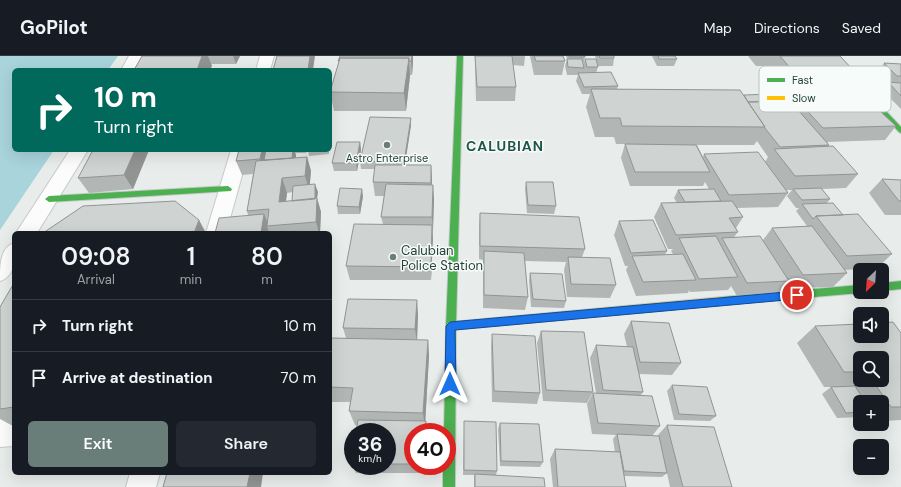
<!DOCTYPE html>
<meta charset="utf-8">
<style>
body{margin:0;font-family:"DM Sans",sans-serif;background:#242831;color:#f1f3f6;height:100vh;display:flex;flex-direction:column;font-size:15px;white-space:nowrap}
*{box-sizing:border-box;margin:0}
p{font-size:13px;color:#9ea1a6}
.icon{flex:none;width:22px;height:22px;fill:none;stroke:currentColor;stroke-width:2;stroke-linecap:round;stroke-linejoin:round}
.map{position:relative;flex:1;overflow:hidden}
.sheet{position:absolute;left:12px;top:175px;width:320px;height:244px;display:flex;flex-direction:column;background:#171b24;border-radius:6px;box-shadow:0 4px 16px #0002}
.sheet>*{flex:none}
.hud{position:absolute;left:12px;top:12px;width:320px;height:84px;border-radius:6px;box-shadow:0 4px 16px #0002;background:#00695c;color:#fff;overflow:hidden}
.needle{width:26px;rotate:205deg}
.fabs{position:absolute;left:853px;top:207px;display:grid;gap:8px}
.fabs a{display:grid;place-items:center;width:36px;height:36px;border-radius:6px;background:#171b24;box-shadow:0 4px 16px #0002;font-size:20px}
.speed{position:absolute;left:344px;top:367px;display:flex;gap:8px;font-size:20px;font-weight:700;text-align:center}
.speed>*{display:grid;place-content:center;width:52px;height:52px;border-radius:50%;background:#171b24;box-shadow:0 4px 16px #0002;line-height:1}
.speed small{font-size:10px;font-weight:400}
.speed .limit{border:6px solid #d22;background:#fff;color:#111}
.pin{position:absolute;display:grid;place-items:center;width:34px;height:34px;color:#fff;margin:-17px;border:2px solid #fff;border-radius:50%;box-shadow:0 1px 4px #0007}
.me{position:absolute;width:44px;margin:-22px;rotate:0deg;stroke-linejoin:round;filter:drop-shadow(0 0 3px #0008)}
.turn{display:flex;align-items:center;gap:14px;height:84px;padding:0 16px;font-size:18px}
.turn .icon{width:52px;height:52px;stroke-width:2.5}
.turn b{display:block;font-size:28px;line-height:34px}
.eta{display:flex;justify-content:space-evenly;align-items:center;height:68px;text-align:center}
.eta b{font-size:24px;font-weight:600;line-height:28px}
.action{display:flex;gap:8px;margin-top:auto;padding:8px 16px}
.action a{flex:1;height:46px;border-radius:6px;background:#697e78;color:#fff;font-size:16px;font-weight:600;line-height:46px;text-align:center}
.action a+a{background:#242831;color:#f1f3f6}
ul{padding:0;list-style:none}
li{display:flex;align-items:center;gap:12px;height:52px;padding:0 16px;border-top:1px solid #363941}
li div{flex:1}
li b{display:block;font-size:15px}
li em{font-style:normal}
header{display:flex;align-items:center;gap:24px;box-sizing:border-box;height:56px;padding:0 20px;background:#171b24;border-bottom:1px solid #363941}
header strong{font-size:19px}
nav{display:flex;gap:22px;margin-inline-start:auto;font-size:14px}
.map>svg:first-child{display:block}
.water{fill:#a9d4db}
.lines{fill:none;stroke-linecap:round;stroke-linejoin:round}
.street-casing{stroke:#c5cac8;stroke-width:2}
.fast-casing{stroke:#c3cbc8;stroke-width:2}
.slow-casing{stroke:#c3cbc8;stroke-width:2}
.street{fill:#fcfcfc;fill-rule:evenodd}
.fast{fill:#4caf50;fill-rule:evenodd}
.slow{fill:#ffc107;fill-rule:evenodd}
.wall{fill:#b2b6b5;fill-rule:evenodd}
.shaded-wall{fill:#919493}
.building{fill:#cfd4d2;stroke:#919493}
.route{fill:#1a73e8;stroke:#114b97}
.poi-dot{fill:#697e78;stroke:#f7fbf9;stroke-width:1.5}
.labels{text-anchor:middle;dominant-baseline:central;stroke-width:3;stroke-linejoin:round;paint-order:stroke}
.far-poi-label{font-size:11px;fill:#24423a;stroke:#f7fbf9}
.poi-label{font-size:13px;fill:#24423a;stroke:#f7fbf9;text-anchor:start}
.far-district-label{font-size:14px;font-weight:bold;letter-spacing:1px;fill:#1f5548;stroke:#f7fbf9}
.key{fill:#f7fbf9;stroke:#b8c4c0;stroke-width:1}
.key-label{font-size:11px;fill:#24423a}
</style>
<header>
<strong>GoPilot</strong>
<nav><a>Map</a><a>Directions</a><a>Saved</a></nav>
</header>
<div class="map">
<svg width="901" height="431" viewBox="0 0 901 431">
<rect width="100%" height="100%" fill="#e8edeb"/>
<path class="water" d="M0 0H118L108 14H14V94H54L0 174Z"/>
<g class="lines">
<g class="street-casing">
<path id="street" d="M129 0H143L135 14H121Z
M260 0H274L270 14H256Z
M70 94H88L37 177H16Z
M231 94H249L226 177H206Z
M14 187C14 202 17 219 0 225 0 209 0 192 14 187Z
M14 362V390L0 391V363Z
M130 417H160L156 431H126Z"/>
</g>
<g class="fast-casing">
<path id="fast" d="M457 0H463L456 270 455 431H443V410H447V376H444L446 270Z
M828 0H834L901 71V77L899 76Z
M228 130 232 133 231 135 49 146 45 143 49 140Z
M901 225V233L882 235V227Z
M860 229V236H862L860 237 722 249 719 248 717 245 719 242 722 241Z"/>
</g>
<g class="slow-casing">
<path id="slow" d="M722 241 725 242 727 245 725 248 722 249 451 274 448 273 446 270 448 267 451 266Z"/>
</g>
<use href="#street" class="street"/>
<use href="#fast" class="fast"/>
<use href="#slow" class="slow"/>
</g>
<path class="wall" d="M142 0H240L236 8H211L212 10Z
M340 0H413V6L412 19H410L406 55H334L330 36 339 7 338 5Z
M475 0H525L524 10 513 9 516 31 515 45H476L475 10Z
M530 0H563L565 5 562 19H534Z
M566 0H585V1L583 9V10L585 3 598 11 596 17 618 30 617 33 744 39 781 45 795 51 798 45 896 70 885 84 827 86 829 89 828 91 858 118 846 132 822 133 830 143 827 147 892 198 877 212 844 214 847 217 833 231 791 232 787 227 777 238 737 240 731 230 728 234 690 236 689 234 688 237 636 240 626 214 628 210H625L614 179 619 165 667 195 665 199 673 198 671 195 673 193H668L654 161 661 147H677L674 142 678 134 709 133 705 126 703 130H630L621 102 625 88H616L614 81H595L586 51 590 38H582L576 25 578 19H567L565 10 567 3ZM757 85 768 101 765 106 704 98 703 101 697 89H754ZM787 134H792L787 140 796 152H799L796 155 807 170 772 172 763 184 734 181 738 176 736 172 743 161 737 152 778 151 788 137Z
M595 0H614V2L613 10H598Z
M652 0H675L677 3 674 10H657Z
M748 0H840L853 14 848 22 860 32 854 39H833L824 29 826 27H783L772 12 773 10H756Z
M884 7 901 8V53L882 34 888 26H890L879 15Z
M411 62V69L405 109H431L432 129 434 143 431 224H350L346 210 383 168 381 161 384 140H375L373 126 375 113H361L360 105Z
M360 86 361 94 357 115H334L332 107Z
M149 94 133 133 89 137 78 122Z
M239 94H307L306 97H295L296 102 307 101 311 115 310 128 318 136 317 142 321 156 320 177H270L269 176V177H215L248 159 247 155 253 118 242 119 236 105ZM293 136 292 145H286L287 137Z
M308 94H329V98L309 100Z
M882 123 901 124V159H885L869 137Z
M526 126 556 150 554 158 527 157 525 133Z
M363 140 360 158H338L337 150Z
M480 157 585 193 582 201 616 229 610 242 567 241 564 214 566 206 525 205 528 241 525 254 483 252V204L479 203V171Z
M530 217 566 245 564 252 531 251 529 224Z
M14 227V370H13L0 363V251Z
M418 257 417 284H428L429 300 425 365H426L427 376H413V410H426L425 417H356L352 408 353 398V410H387V376L355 369 349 355 350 346H330V282H346L343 272Z
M631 265 681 307 672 319 639 318 643 336 641 339 660 370 652 380H658V379L667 369 732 431H670L667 417 662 421 624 420 626 431H553L550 403 555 393 615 396 613 383 616 379 592 378 587 348 593 337H596L590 302 596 289 627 291 624 278Z
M815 270 901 277V364L882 365V346H860V361L837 362 822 338 831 331H837H824L797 287ZM860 302 882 324H860Z
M541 275 593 336 587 347 543 345 537 287Z
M492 278 540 337 537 348 492 346 491 291Z
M672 329 716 360 710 365 674 364 667 335Z
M500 367 543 406 540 411 500 410 498 373Z
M464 370 497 415 496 419 545 431H474V419H463Z"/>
<path class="shaded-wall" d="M202 0H208L212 10 210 14H197Z
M233 0H240L236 8Z
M310 0H315L313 14H308Z
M412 0H413V6L412 19 411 5Z
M409 2 410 20 406 55 404 37Z
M411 62V69L404 114V106Z
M360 86 361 94 357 115 356 107Z
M135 94H149L133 133 124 119Z
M262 94H269L265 117 260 103Z
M293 94H294L296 99 294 113 292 105Z
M307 101 311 115 309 134 305 120Z
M431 109 432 124 431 141Z
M282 122 287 137 284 160 279 146Z
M315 128 318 136 317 142 321 156 320 177H319L316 166 314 148Z
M433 129 434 143 433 175 432 161Z
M362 133 363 140 360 158 359 151Z
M264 158 269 170H267L269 177H261Z
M199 164 206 177H194Z
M432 169 433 183 431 224V211Z
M417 244 418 257 417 286 415 273Z
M428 284 429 300 425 371 423 357Z
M426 365 427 376H425Z
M250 417H263L261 431H247Z"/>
<path class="building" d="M142 0H202L197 14H134Z
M277 0H310L308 14H273Z
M340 0H412L411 5H409V2H340L339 5H338Z
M475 0H512L516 31H477Z
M534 0H563L565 5H536Z
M569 0H585V1H569Z
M599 0H614V2H600Z
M658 0H675L677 3H659Z
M780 0H840L853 14 791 13Z
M340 2H409L404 37 330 36Z
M567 3H582L584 12 568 11Z
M585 3H596L598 11H587Z
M884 7 901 8V20H897Z
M611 16 618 30 584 31 578 17Z
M888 26 901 27V40Z
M591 33 740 34 765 71 622 70 620 62H600Z
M775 38 781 45 748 46 744 39Z
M867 43 896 70 823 72 798 45Z
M790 45 829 89 780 91 764 71H765L748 46Z
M370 61 411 62 404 106 360 105Z
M337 86H360L356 107H332Z
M625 88 696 89 710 116H635Z
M833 90 858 118 795 120 774 93Z
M93 94H135L124 119 78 122Z
M239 94H262L260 103 236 105Z
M266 94H293L292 102 264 104Z
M758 96 788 137 729 139 704 98Z
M307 101 305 120 282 122 279 146 317 142 316 166 267 170 269 153 247 155 256 105Z
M375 109H431V127L373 126Z
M882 123 901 124V145H899Z
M526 126H553L556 150 528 149Z
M315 128V143L292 145 293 130Z
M386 128 433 129 432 161H381Z
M340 132 362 133 359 151 337 150Z
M821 132 830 143 802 144 793 133Z
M714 133 721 145 685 146 678 134Z
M175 145 199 164 194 177H43L83 150Z
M732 145 743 161 729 162 738 176 676 179 661 147Z
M833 147 843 159 816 160 813 163 802 148Z
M480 157 579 161 585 193 480 190Z
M264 158 261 177H215L219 162Z
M858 158 892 198 847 200 816 160Z
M653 164 667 195 631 197 619 165Z
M354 168 432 169 431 211 346 210Z
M812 170 847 217 803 219 772 172Z
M716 180 738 221 699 223 679 182Z
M760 180 789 225 747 227 722 182Z
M484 195 524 197 528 241 484 239Z
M683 198 696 224 643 226 632 200Z
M568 201 610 202 616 229 571 228Z
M530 217 562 218 566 245 533 243Z
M14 227V351L0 353V251Z
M348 243 417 244 415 273 343 272Z
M631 265 669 267 681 307 640 306Z
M893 266 901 277V351H891L872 324H882V302H860V316H844L815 270 860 268V280H882V267Z
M541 275 584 276 593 336 546 334Z
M492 278 535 280 540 337 494 335Z
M330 282 428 284 423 357 349 355 353 332 330 331Z
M596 289 633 291 643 336 603 334Z
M672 329 707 331 716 360 679 358Z
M855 330 865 346H860V356L846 357 831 331Z
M593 337 652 340 660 370 598 367Z
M358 364 426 365 425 376H413V408H387V376H356Z
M464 365 496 366 497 415 464 414Z
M500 367 539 368 543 406 501 405Z
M667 369 714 371 732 431H683Z
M617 378 659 380 667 417 624 415Z
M555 393 620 396 626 431H558Z
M353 398V408H352Z
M167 417H250L247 431H163Z
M475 418 544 422 545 431H475Z"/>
<path class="route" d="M797 235 802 239 797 243 455 274 456 328 454 332 450 333 446 332 445 328 446 270 450 266Z"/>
<g class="poi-dot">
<circle cx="387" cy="89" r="4"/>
<circle cx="393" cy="201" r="4"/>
</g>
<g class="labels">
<g class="far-poi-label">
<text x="387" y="102">Astro Enterprise</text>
</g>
<g class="poi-label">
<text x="401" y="194">Calubian<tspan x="401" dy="15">Police Station</tspan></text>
</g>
<g class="far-district-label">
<text x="505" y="90">CALUBIAN</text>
</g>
</g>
<rect x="759" y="10" width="132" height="46" rx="6" class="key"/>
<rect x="767" y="22" width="18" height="4" fill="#4caf50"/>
<rect x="767" y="40" width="18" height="4" fill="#ffc107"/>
<g class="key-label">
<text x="792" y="28">Fast</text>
<text x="792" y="46">Slow</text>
</g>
</svg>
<div class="fabs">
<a><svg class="needle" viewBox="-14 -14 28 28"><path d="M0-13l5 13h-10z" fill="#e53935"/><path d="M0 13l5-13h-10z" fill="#9ea1a6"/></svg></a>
<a><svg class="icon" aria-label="sound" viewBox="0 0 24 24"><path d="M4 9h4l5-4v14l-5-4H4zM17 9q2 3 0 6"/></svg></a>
<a><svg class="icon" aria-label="search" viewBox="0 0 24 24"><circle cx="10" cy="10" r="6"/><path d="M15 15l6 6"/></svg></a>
<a>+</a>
<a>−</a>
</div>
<div class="speed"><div>36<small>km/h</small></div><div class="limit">40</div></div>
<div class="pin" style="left:797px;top:239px;background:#d93025"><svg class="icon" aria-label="arrive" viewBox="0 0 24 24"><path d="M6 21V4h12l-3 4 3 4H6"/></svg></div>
<svg class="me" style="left:450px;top:328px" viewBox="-20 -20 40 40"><path d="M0-17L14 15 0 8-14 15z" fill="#1a73e8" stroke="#fff" stroke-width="4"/></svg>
<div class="hud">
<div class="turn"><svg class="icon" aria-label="right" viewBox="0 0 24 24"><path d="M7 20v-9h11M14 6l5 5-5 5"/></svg><div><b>10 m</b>Turn right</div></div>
</div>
<section class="sheet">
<div class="eta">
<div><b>09:08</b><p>Arrival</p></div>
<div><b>1</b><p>min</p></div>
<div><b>80</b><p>m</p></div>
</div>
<ul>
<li><svg class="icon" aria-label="right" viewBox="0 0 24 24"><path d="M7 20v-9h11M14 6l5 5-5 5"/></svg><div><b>Turn right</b></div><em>10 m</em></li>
<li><svg class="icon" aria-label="arrive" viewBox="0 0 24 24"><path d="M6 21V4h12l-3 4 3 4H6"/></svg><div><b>Arrive at destination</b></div><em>70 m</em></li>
</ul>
<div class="action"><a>Exit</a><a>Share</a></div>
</section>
</div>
